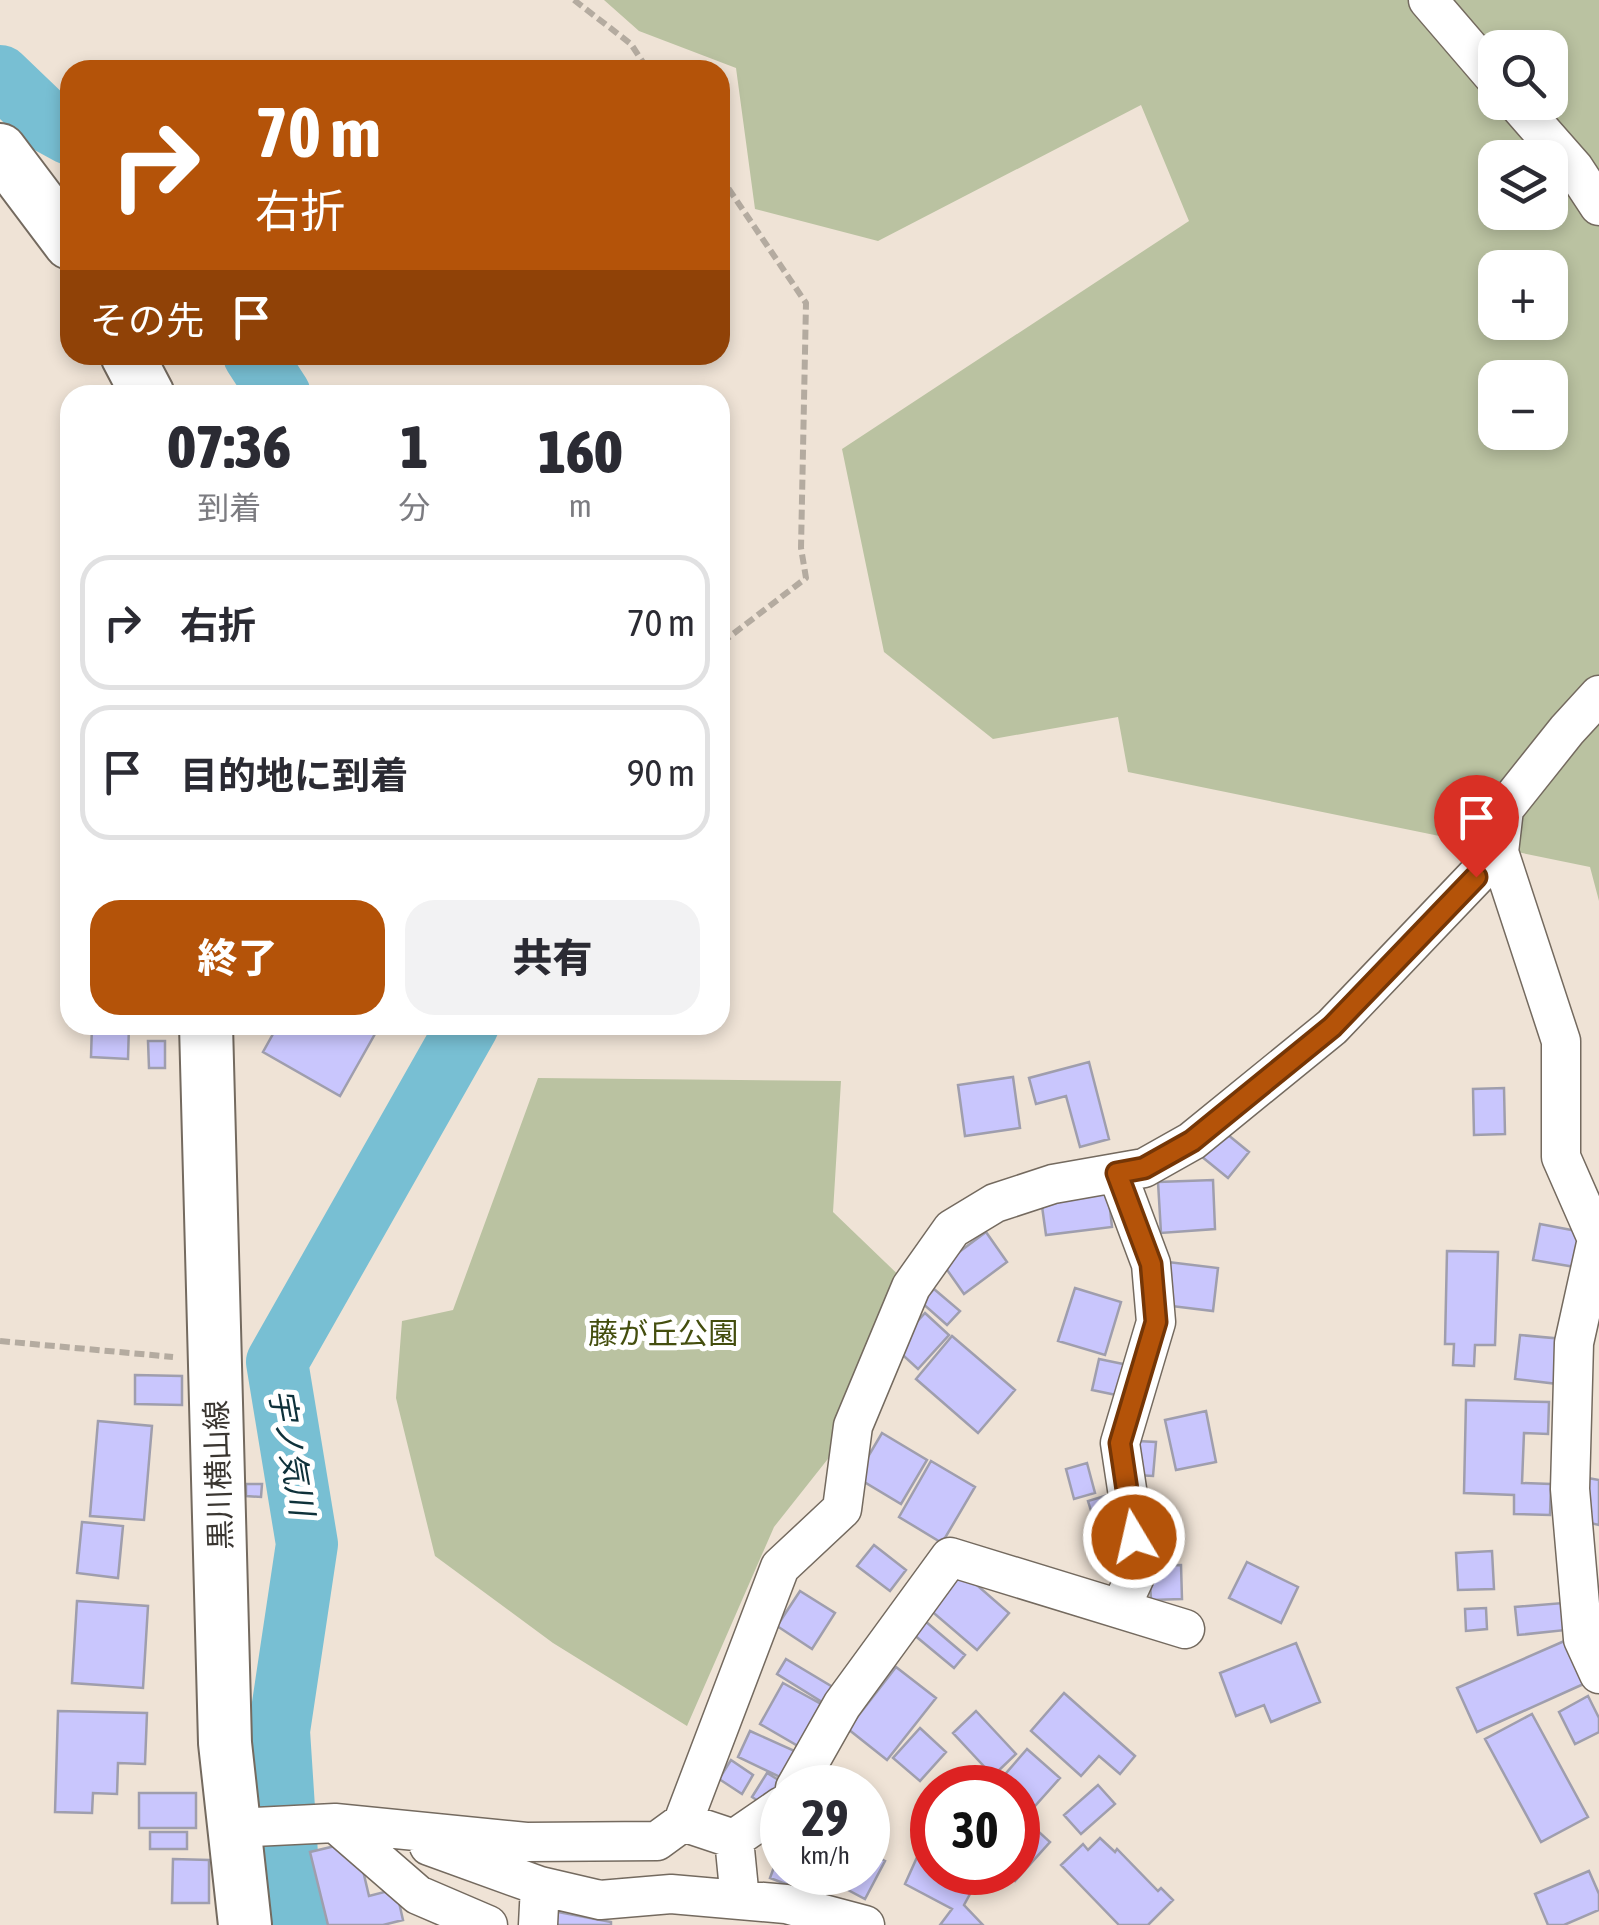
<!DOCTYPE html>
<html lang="ja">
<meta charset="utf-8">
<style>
body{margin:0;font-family:"Asap Condensed","Noto Sans JP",sans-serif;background:#f2f2f3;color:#2b2b33;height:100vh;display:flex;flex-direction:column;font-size:38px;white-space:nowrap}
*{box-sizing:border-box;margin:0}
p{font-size:32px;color:#7c7c81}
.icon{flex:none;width:55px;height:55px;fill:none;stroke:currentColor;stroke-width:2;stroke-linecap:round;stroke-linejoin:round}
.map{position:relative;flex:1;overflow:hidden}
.sheet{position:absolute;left:60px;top:385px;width:670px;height:650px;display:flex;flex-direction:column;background:#fff;border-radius:30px;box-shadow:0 5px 15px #0003}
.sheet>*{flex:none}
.banner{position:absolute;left:60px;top:60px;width:670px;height:305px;border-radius:30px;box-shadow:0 5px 15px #0003;background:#b45309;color:#fff;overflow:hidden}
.buttons{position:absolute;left:1478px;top:30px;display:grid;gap:20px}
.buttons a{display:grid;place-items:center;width:90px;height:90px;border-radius:20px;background:#fff;box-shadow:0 5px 15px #0003;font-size:50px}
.speed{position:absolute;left:760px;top:1765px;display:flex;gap:20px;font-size:50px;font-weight:700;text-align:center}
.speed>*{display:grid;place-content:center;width:130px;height:130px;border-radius:50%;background:#fff;box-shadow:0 5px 15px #0003;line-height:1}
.speed small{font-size:25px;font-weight:400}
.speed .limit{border:15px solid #d22;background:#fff;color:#111}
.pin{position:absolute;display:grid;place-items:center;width:85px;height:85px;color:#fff;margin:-102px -42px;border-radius:50% 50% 50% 0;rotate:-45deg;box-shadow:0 0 10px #0007}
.pin .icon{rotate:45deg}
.me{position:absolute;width:110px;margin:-55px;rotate:351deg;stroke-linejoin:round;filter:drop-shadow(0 0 8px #0008)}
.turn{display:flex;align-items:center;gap:35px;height:210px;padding:0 30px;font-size:45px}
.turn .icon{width:130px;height:130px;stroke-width:2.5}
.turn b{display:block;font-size:70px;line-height:85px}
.then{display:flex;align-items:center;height:95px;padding:0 30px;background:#0003;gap:20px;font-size:38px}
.eta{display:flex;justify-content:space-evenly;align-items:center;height:170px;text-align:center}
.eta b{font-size:60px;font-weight:800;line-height:70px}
.primary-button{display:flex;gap:20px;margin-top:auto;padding:20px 30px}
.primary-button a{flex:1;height:115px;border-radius:30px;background:#b45309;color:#fff;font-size:40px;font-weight:800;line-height:115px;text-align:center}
.primary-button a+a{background:#f2f2f3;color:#2b2b33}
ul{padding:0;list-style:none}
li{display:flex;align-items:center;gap:30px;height:135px;margin:0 20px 15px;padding:0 10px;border:5px solid #e1e1e2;border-radius:30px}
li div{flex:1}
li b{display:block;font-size:38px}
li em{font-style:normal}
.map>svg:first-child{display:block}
.green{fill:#bac2a1;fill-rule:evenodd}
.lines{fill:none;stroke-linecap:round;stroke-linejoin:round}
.river{stroke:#78bfd3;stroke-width:62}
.building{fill:#c9c6fd;stroke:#9f9ead;stroke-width:2.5}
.street-casing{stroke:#746a5f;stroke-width:41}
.secondary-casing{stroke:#746a5f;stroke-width:56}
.path{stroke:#b4aba0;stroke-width:6;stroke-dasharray:10 5;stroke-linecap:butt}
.street{stroke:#fff;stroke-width:38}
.secondary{stroke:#fff;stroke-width:52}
.route-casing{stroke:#753606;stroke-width:25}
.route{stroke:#b45309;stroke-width:18}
.labels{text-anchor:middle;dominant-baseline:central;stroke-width:10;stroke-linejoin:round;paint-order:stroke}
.park-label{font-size:30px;fill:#444e0e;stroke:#fff}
.street-label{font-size:30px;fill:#3a3631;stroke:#fff}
.water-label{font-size:32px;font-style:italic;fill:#0e313a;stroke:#fff}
</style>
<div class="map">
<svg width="1599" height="1925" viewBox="0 0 1599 1925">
<rect width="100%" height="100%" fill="#efe3d6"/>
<path class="green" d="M604 0H1599V901L1590 867 1128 772 1118 717 993 739 884 652 842 449 1189 221 1141 105 878 241 755 209 736 68 639 31ZM1495 48H1550V102H1495ZM1495 158H1550V212H1495ZM1495 268H1550V322H1495ZM1495 378H1550V432H1495Z
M538 1078 841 1081 833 1212 911 1287 831 1455 774 1527 687 1726 553 1643 435 1556 396 1398 402 1321 453 1310Z"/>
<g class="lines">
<path class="river" d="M0 76 48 122 70 134
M254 355 280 395
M305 1925 288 1870 279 1731 307 1544 277 1362 468 1025"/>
</g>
<path class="building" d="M92 1025H129L128 1059 91 1057Z
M278 1025H380L340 1096 263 1052Z
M148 1041H165V1068H149Z
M1089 1062 1109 1139 1080 1147 1066 1096 1036 1104 1029 1078Z
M1013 1077 1020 1128 965 1136 958 1085Z
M1504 1088 1505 1134 1474 1135 1473 1089Z
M1222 1130 1249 1152 1228 1178 1201 1156Z
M1213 1180 1215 1229 1161 1233 1158 1182Z
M1108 1191 1112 1227 1046 1235 1041 1199Z
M1540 1224 1582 1232 1575 1267 1533 1260Z
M986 1232 1007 1262 964 1294 943 1264Z
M1447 1251 1498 1252 1495 1345H1475L1474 1366 1453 1365 1454 1344H1445Z
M1168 1262 1218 1268 1213 1311 1163 1305Z
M1075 1288 1121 1302 1105 1355 1058 1341Z
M934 1289 960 1311 947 1325 922 1303Z
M925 1313 949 1335 918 1369 894 1347Z
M1520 1335 1563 1339 1558 1384 1515 1379Z
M952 1336 1015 1390 978 1433 916 1379Z
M1099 1359 1128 1365 1121 1396 1092 1390Z
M135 1375 182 1376V1405L135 1404Z
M1466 1400 1549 1402 1548 1434 1524 1433 1522 1483 1551 1484 1550 1515 1514 1514V1495L1464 1493Z
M1206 1411 1216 1462 1176 1470 1165 1420Z
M98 1421 152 1426 144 1520 90 1516Z
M882 1433 927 1460 901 1504 856 1477Z
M1137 1441 1156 1442 1153 1476 1135 1475Z
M931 1461 975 1487 942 1543 899 1517Z
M1087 1463 1095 1493 1074 1499 1066 1469Z
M1588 1478 1599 1480V1525L1578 1520Z
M246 1484H262L261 1497 246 1496Z
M1111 1494 1115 1507 1092 1514 1088 1501Z
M82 1522 123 1526 118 1578 77 1573Z
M874 1545 906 1570 890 1591 857 1566Z
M1492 1551 1494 1589 1458 1590 1456 1553Z
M1247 1562 1298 1587 1281 1623 1229 1598Z
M1181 1565 1182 1599 1151 1600 1149 1566Z
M955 1566 1009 1613 977 1650 922 1603Z
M800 1591 835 1613 812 1649 777 1626Z
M77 1601 148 1606 143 1688 72 1683Z
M1563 1603 1566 1630 1518 1635 1515 1607Z
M1486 1608 1487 1629 1466 1631 1465 1609Z
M918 1615 965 1655 954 1668 907 1629Z
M1569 1639 1588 1682 1477 1732 1457 1688Z
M1296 1643 1320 1702 1271 1722 1264 1705 1236 1716 1220 1673Z
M786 1659 836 1689 827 1705 777 1674Z
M896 1667 936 1698 887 1760 848 1729Z
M783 1683 821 1704 798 1746 760 1724Z
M1064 1693 1135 1756 1120 1774 1099 1756 1081 1776 1031 1731Z
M1588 1696 1599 1718V1732L1575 1744 1559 1712Z
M58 1711 147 1713 145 1764 118 1763 117 1794 93 1793 92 1813 55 1812Z
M976 1711 1016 1754 993 1776 953 1733Z
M1532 1714 1588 1817 1541 1842 1485 1739Z
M920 1728 946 1752 920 1781 893 1758Z
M750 1731 797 1752 784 1779 738 1757Z
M1027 1749 1060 1778 1027 1815 1018 1807V1788L994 1787Z
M731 1760 753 1775 742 1794 719 1779Z
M822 1772 850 1787 849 1788H814Z
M767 1773 782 1782 767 1807 752 1797Z
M1098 1785 1115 1804 1081 1834 1064 1815Z
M139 1793H196V1828H139Z
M1018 1813 1050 1842 1015 1881 1006 1872H1018Z
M150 1832H187V1849H150Z
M1100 1838 1115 1852 1117 1849 1158 1891 1161 1888 1173 1900 1148 1925H1119L1061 1865 1083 1844 1088 1850Z
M356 1841 369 1896 396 1889 403 1920 383 1925H328L310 1852Z
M923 1844 932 1848V1872H982L964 1905 983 1925H940L952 1909 905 1884Z
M782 1845V1872H821L812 1894 770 1878Z
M868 1852 885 1861 865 1899 835 1883 840 1872H868Z
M173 1859 209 1860V1903H172Z
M1589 1871 1599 1894V1910L1564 1925H1548L1535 1894Z
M553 1911 611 1922V1925H551Z"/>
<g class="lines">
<g class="street-casing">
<path id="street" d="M1428 0 1495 78
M1516 102 1574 168 1599 206
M1599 695 1567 730 1504 809 1499 852 1561 1041V1157L1597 1239 1574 1343 1570 1489 1583 1639 1599 1674
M1117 1173 1151 1264 1156 1322 1120 1443 1139 1568 1120 1609
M795 1788 842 1705 950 1557 1185 1629
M683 1822 734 1839 740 1900
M335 1823 526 1842 657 1841 683 1822 780 1567 842 1509 853 1426 911 1287 952 1229 995 1203 1053 1184 1144 1168 1192 1141 1332 1027 1499 852
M234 1828 335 1823 418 1895 488 1925
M734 1839 782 1806
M429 1846 540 1886 600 1900 671 1894 786 1904 865 1925
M538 1925 540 1886"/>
</g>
<g class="secondary-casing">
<path id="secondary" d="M0 150 70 243
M127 355 148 395
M206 1025 225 1743 245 1925"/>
</g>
<path class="path" d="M574 0 631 44 648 70
M720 176 806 303 801 548 806 578 720 644
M0 1341 173 1357"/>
<use href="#street" class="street"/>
<use href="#secondary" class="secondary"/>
</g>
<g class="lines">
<g class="route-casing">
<path id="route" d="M1134 1537 1120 1443 1156 1322 1151 1264 1117 1173 1144 1168 1192 1141 1332 1027 1476 877"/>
</g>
<use href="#route" class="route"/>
</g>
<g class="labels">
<g class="park-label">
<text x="663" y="1333">藤が丘公園</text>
</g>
<g class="street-label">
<text transform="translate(218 1475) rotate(-92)">黒川横山線</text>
</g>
<g class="water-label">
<text transform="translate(292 1452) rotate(80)">宇ノ気川</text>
</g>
</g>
</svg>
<div class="buttons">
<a><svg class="icon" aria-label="search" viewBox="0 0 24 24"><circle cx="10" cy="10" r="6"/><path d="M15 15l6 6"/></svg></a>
<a><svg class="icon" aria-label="layers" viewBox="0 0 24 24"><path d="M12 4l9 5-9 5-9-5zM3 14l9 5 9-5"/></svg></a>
<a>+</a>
<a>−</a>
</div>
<div class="speed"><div>29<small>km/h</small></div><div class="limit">30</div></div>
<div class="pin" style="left:1476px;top:877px;background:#d93025"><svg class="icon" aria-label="arrive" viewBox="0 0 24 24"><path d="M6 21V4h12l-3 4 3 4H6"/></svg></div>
<svg class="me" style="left:1134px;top:1537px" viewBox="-20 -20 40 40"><circle r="17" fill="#b45309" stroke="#fff" stroke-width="3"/><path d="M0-11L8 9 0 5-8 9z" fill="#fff"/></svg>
<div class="banner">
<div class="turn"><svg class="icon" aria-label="right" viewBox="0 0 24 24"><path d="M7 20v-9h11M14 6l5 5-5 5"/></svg><div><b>70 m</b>右折</div></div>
<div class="then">その先<svg class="icon" aria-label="arrive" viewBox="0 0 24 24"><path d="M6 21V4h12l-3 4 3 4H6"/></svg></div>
</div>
<section class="sheet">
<div class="eta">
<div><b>07:36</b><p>到着</p></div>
<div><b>1</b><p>分</p></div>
<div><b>160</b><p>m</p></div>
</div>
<ul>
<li><svg class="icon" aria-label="right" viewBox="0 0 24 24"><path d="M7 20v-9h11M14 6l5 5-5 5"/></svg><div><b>右折</b></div><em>70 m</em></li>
<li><svg class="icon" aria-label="arrive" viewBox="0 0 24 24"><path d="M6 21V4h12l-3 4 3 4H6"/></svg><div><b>目的地に到着</b></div><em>90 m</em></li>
</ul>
<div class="primary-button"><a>終了</a><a>共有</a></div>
</section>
</div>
